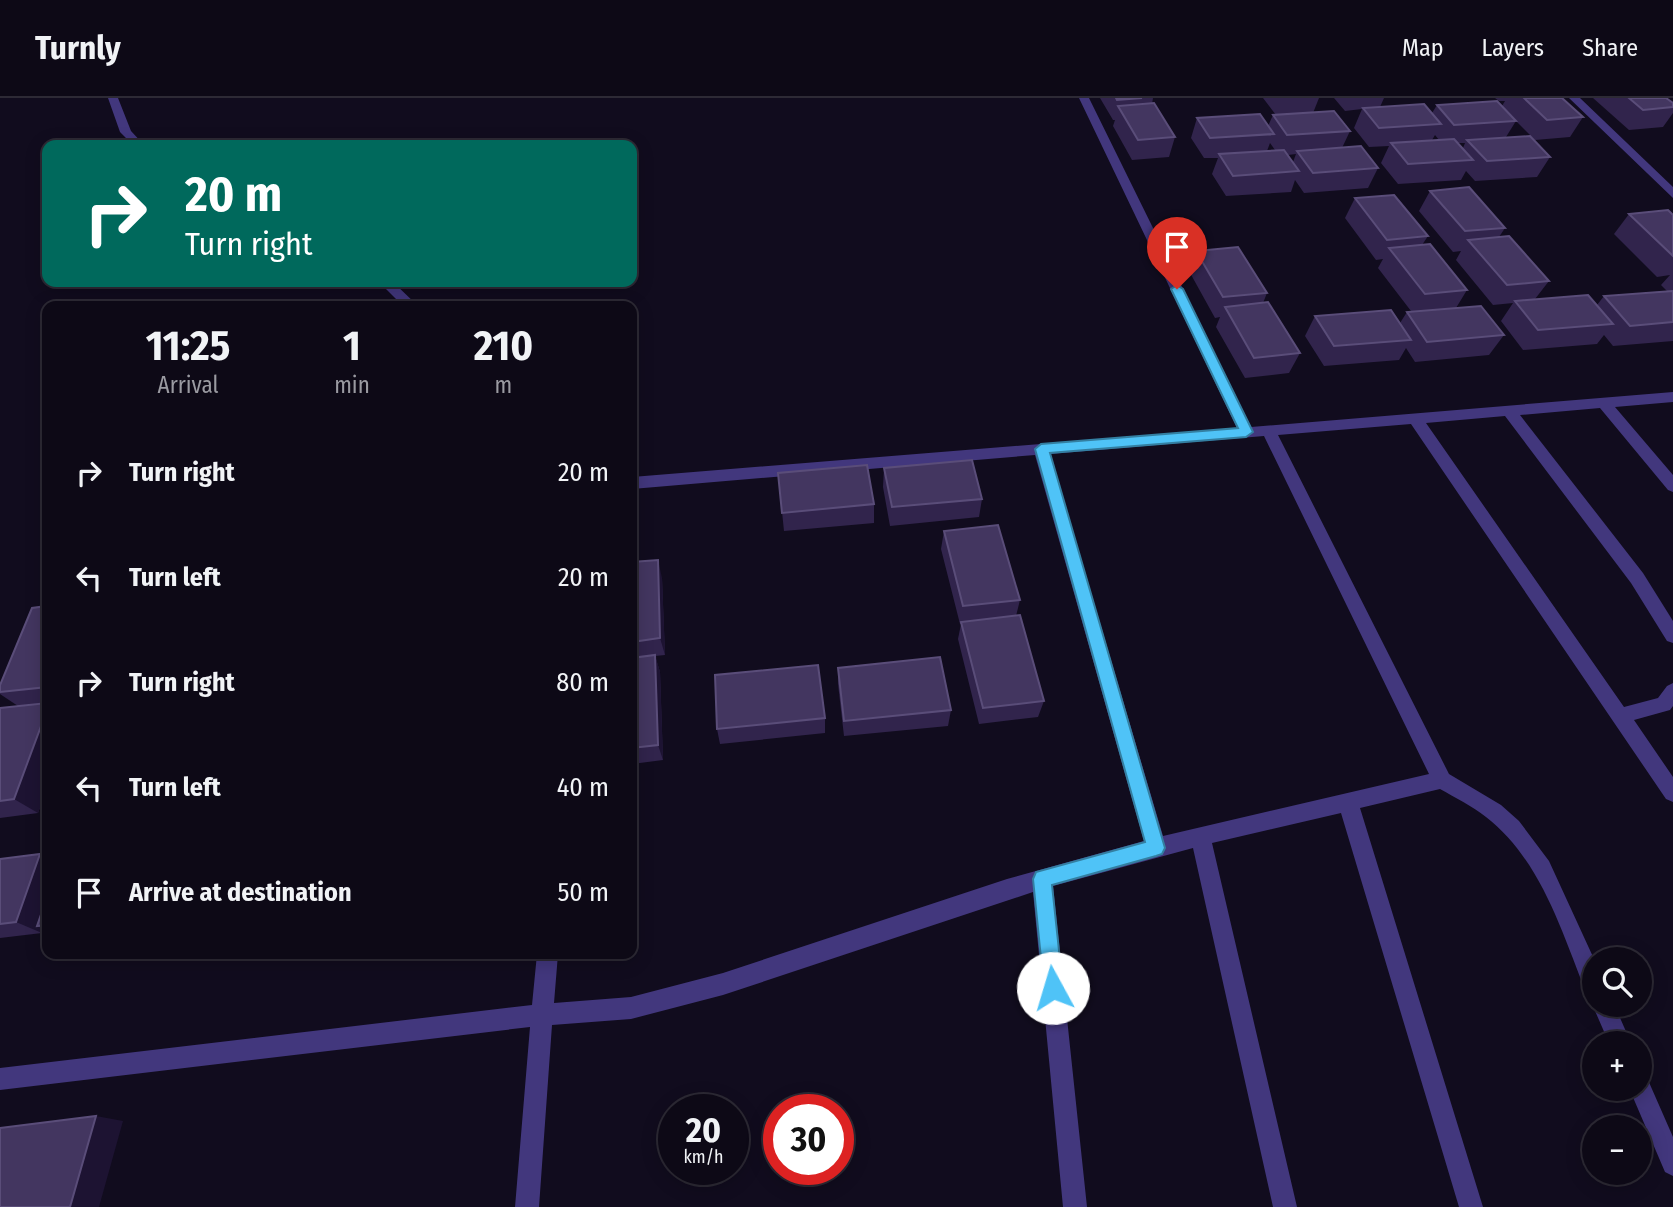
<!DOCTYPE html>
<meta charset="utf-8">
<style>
body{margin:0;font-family:"Fira Sans Condensed",sans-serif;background:#1b1723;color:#f1f3f6;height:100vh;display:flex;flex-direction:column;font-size:26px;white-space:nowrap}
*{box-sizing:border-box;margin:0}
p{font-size:23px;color:#9a9aa1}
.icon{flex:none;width:38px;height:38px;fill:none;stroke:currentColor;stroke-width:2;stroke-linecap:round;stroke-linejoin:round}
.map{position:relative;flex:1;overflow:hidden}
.sheet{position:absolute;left:42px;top:203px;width:595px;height:658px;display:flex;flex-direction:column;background:#0d0916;border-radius:14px;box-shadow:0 4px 18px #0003,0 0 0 2px #2d2a35}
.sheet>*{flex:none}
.top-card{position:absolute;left:42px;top:42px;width:595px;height:147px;border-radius:14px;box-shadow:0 4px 18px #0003,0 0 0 2px #2d2a35;background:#00695c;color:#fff;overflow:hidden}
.buttons{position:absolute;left:1582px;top:849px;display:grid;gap:14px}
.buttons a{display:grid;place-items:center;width:70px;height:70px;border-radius:50%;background:#0d0916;box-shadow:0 4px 18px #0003,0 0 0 2px #2d2a35;font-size:35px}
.speed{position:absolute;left:658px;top:996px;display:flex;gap:14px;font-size:35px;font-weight:700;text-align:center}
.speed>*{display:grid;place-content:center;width:91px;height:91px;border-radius:50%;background:#0d0916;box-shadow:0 4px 18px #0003,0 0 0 2px #2d2a35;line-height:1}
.speed small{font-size:18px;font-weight:400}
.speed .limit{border:10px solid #d22;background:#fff;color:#111}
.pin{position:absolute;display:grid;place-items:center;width:60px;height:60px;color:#fff;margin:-72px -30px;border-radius:50% 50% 50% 0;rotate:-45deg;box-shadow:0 0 7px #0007}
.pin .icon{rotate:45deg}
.me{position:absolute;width:77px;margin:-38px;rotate:354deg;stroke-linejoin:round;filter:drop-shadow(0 0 5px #0008)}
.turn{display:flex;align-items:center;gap:24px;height:147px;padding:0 28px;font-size:32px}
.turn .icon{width:91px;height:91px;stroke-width:2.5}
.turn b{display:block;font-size:49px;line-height:60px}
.eta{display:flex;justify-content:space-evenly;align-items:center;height:119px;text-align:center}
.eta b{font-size:42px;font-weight:700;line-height:49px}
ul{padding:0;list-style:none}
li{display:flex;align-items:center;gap:21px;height:105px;padding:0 28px}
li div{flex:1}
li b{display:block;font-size:26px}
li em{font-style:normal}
header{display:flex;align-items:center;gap:42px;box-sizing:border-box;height:98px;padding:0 35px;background:#0d0916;border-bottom:2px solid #2d2a35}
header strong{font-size:33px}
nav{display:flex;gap:38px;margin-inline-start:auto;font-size:24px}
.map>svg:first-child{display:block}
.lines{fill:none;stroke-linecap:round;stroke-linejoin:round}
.minor{fill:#42377d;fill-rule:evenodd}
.wall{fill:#31244c;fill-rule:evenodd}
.shaded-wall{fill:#1d1332}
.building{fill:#433660;stroke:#5a4d79;stroke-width:2}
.route{fill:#4fc3f7;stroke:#337fa1;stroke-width:2}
</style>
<header>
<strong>Turnly</strong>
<nav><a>Map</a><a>Layers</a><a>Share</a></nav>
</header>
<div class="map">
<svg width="1673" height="1109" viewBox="0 0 1673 1109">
<rect width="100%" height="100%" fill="#110c1e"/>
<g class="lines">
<path class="minor" d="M108 0H118L131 33 144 47H133L120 34Z
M1079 0H1089L1251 329 1673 294V304L1615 309 1673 377V394L1668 392 1600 310 1520 317 1643 475 1673 523V545L1667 543 1631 485 1505 318 1426 325 1624 609 1658 600 1667 588 1673 585V608L1670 612 1634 622 1673 679V704L1666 701 1411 326 1278 337 1449 676 1501 707 1519 723 1549 763 1594 861V897L1586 894C1561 832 1541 762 1486 719 1472 708 1456 700 1440 691L1360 710 1483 1109H1459L1341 715 1212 745 1297 1109H1273L1193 750 1053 788 1087 1109H1063L1033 794 723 897 631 921 552 927 539 1109H515L530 929 0 992V970L532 907 537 856H558L554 905 631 899 723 875 1007 781 1144 743 1035 357 632 391V379L1237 330ZM1264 338 1429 676 1163 738 1050 356Z
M1569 0H1580L1673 89V100Z
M379 184H393L418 208H403Z
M1594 901V906H1614L1631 945H1609L1592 906Z
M1640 979 1648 982 1673 1039V1078L1665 1074 1629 990H1640Z"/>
</g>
<path class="wall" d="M1100 0H1153L1152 6 1175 39 1169 59 1132 62 1113 28 1115 22H1113Z
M1263 0H1319L1313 15 1350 33 1342 50 1378 70 1368 90 1304 95 1295 82 1291 94 1226 98 1212 76 1218 60H1204L1191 40 1197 20 1268 28 1273 17H1276ZM1270 45 1275 52 1267 53ZM1296 56 1293 64 1288 57Z
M1334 0H1384L1380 9 1432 15 1437 7 1502 8 1505 3H1499L1495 0H1562L1583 19 1570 39 1535 42 1516 23 1506 39 1550 59 1537 79 1475 83 1466 73 1461 82 1398 86 1381 65 1389 48 1369 49 1354 30 1362 11 1345 13ZM1435 37 1439 42H1432ZM1458 45H1465L1463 50Z
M1593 0H1666L1673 5V15L1663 29 1629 32Z
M1430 93 1505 130 1499 139 1549 183 1535 201 1597 207 1604 198 1667 193 1661 187 1670 177 1657 179 1614 136 1629 116 1673 117V243L1613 248 1604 237 1597 246 1523 252 1501 223 1513 205 1493 207 1456 162 1461 153 1453 154 1419 113Z
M1355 100 1428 138 1422 147 1467 192 1456 210 1504 237 1489 257 1415 264 1406 250 1399 262 1324 268 1305 238 1315 218 1400 225 1407 214 1411 213 1378 170 1383 161 1376 162 1345 120Z
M1196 153 1267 195 1263 205 1300 255 1289 275 1245 280 1216 229 1220 219 1215 220 1189 173Z
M884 370 982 401 979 419 890 428 883 389Z
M778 375 874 406V425L784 433Z
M944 433 1020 502 1016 518 1044 603 1038 619 979 626 958 541 961 526H960L941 451Z
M632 464 662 480 665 557 655 558 660 574 663 662 632 666Z
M47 508V690L38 715 0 720V610L18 608 0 596V587Z
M838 570 951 612 948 628 844 638 838 586Z
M825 620V635L720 646 717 631Z
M40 756 47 760V833L44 831 42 835 0 840V761Z"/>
<path class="shaded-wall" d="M658 462 662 480 665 557 660 540Z
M655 557 660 574 663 662 658 647Z
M47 612V690L38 715 14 701Z
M40 756 47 760V821L37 828 44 831 42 835 16 824Z
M96 1018 123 1023 99 1109H70Z"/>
<path class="building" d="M1116 0H1142L1117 2Z
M1524 0H1562L1583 19 1547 22Z
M1629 0H1666L1673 5V9L1643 12Z
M1497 3 1516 23 1454 27 1437 7Z
M1154 5 1175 39 1138 42 1118 8Z
M1424 6 1441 26 1379 30 1363 10Z
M1334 13 1350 33 1287 37 1273 17Z
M1260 16 1274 36 1210 40 1197 20Z
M1530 38 1550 59 1487 63 1467 42Z
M1454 41 1473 62 1408 66 1391 45Z
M1361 48 1378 70 1313 75 1297 53Z
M1284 52 1299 73 1233 78 1219 56Z
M1469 89 1505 130 1465 133 1430 93Z
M1394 97 1428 138 1387 142 1355 100Z
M1668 112 1673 117V158L1629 116Z
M1509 138 1549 183 1507 187 1468 142Z
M1430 146 1467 192 1425 196 1389 150Z
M1238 149 1267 195 1223 199 1196 153Z
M1673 193V224L1630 228 1604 198Z
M1588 197 1613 226 1538 232 1515 203Z
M1268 204 1300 255 1254 260 1225 209Z
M1481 208 1504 237 1427 244 1407 214Z
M1391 212 1411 242 1334 248 1315 218Z
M972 362 982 401 892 409 884 370Z
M867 367 874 406 782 415 778 375Z
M998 427 1020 502 963 508 944 433Z
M658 462 660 540 632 544V464Z
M47 508V589L0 594V587L32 510Z
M1020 517 1044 603 983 610 961 524Z
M655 557 658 647 632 650V560Z
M940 559 951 612 844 623 838 570Z
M818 567 825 620 717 631 715 577Z
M47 605V612L14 701 0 703V610Z
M40 756 16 824 0 826V761Z
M47 799V827L37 828Z
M96 1018 70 1109H0V1030Z"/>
<path class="route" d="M1177 187 1183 191 1253 334 1246 339 1050 355 1165 750 1162 756 1156 758 1052 787 1063 890 1060 897 1053 900 1046 897 1044 890 1033 781 1036 774 1145 744 1035 351 1041 346 1238 330 1171 191Z"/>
</svg>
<div class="buttons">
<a><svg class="icon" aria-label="search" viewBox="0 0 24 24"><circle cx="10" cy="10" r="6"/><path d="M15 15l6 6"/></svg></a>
<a>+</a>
<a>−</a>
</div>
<div class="speed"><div>20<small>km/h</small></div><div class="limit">30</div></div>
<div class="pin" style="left:1177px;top:191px;background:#d93025"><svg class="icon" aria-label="arrive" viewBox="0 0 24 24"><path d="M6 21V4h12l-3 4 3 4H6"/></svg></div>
<svg class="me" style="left:1053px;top:890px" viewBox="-20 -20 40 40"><circle r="19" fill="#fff"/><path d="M0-13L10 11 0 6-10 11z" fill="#4fc3f7"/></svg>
<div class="top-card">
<div class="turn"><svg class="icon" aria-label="right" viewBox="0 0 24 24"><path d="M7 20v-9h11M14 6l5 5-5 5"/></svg><div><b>20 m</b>Turn right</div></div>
</div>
<section class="sheet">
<div class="eta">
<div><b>11:25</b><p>Arrival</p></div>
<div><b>1</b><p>min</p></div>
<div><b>210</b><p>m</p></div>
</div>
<ul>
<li><svg class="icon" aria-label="right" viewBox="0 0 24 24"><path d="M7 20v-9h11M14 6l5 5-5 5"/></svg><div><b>Turn right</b></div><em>20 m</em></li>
<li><svg class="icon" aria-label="left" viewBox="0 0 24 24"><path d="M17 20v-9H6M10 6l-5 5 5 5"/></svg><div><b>Turn left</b></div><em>20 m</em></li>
<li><svg class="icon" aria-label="right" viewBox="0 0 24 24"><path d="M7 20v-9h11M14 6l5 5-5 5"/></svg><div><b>Turn right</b></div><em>80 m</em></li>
<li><svg class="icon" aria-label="left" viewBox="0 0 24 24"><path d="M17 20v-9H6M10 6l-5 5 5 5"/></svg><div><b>Turn left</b></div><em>40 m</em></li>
<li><svg class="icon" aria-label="arrive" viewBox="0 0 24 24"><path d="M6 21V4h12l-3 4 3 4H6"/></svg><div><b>Arrive at destination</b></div><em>50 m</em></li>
</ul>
</section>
</div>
